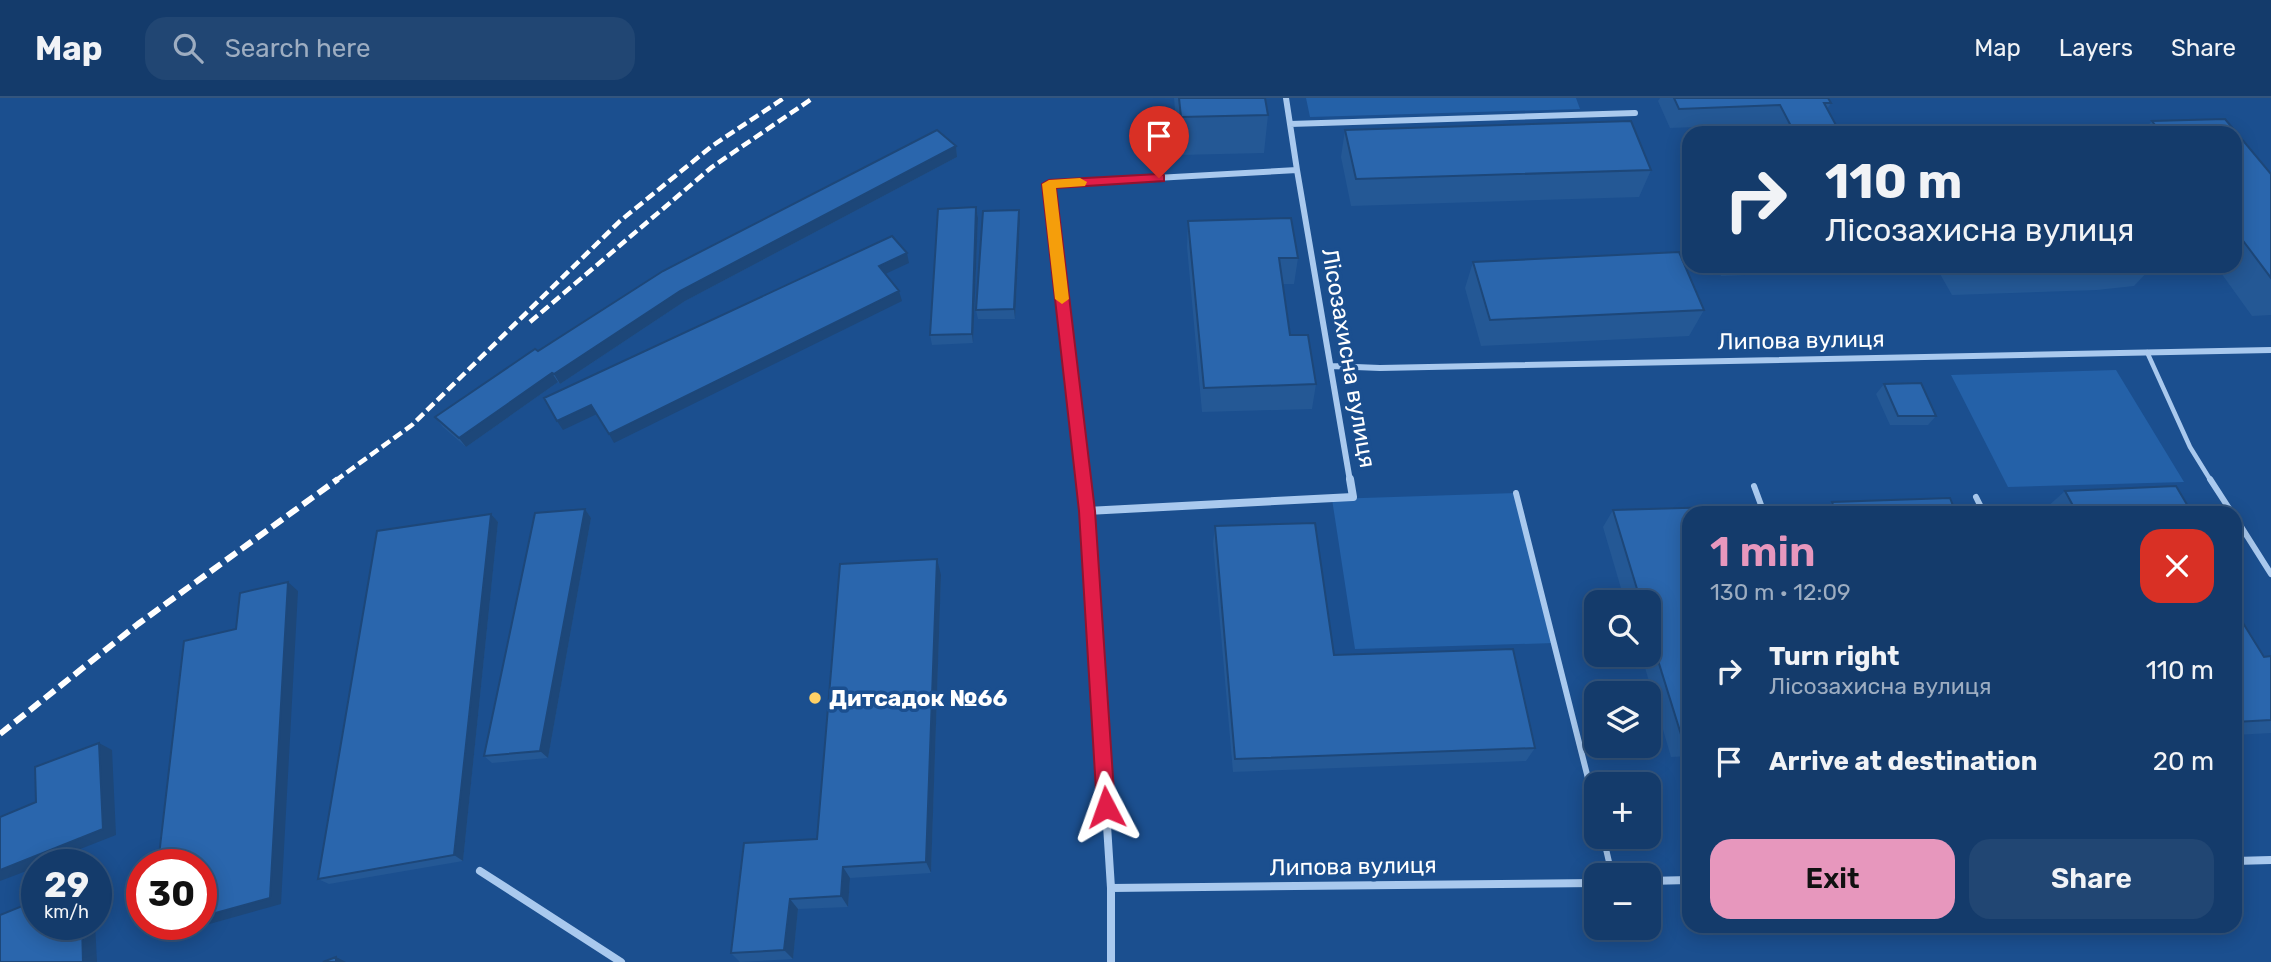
<!DOCTYPE html>
<meta charset="utf-8">
<style>
body{margin:0;font-family:Rubik,sans-serif;background:#214673;color:#f1f3f6;height:100vh;display:flex;flex-direction:column;font-size:26px;white-space:nowrap}
*{box-sizing:border-box;margin:0}
p{font-size:23px;color:#9dadc1}
.icon{flex:none;width:38px;height:38px;fill:none;stroke:currentColor;stroke-width:2;stroke-linecap:round;stroke-linejoin:round}
.map{position:relative;flex:1;overflow:hidden}
.details{position:absolute;left:1682px;top:408px;width:560px;height:427px;display:flex;flex-direction:column;background:#143b6b;border-radius:21px;box-shadow:0 4px 18px #0003,0 0 0 2px #33557e}
.details>*{flex:none}
.guide{position:absolute;left:1682px;top:28px;width:560px;height:147px;border-radius:21px;box-shadow:0 4px 18px #0003,0 0 0 2px #33557e;background:#143b6b;color:#f1f3f6;overflow:hidden}
.tools{position:absolute;left:1584px;top:492px;display:grid;gap:14px}
.tools a{display:grid;place-items:center;width:77px;height:77px;border-radius:14px;background:#143b6b;box-shadow:0 4px 18px #0003,0 0 0 2px #33557e;font-size:35px}
.speed{position:absolute;left:21px;top:751px;display:flex;gap:14px;font-size:35px;font-weight:700;text-align:center}
.speed>*{display:grid;place-content:center;width:91px;height:91px;border-radius:50%;background:#143b6b;box-shadow:0 4px 18px #0003,0 0 0 2px #33557e;line-height:1}
.speed small{font-size:18px;font-weight:400}
.speed .limit{border:10px solid #d22;background:#fff;color:#111}
.pin{position:absolute;display:grid;place-items:center;width:60px;height:60px;color:#fff;margin:-72px -30px;border-radius:50% 50% 50% 0;rotate:-45deg;box-shadow:0 0 7px #0007}
.pin .icon{rotate:45deg}
.me{position:absolute;width:77px;margin:-38px;rotate:356deg;stroke-linejoin:round;filter:drop-shadow(0 0 5px #0008)}
.turn{display:flex;align-items:center;gap:24px;height:147px;padding:0 28px;font-size:32px}
.turn .icon{width:91px;height:91px;stroke-width:2.5}
.turn b{display:block;font-size:49px;line-height:60px}
.round{display:grid;place-items:center;flex:none;width:74px;height:74px;border-radius:21px;background:#214673}
.summary{display:flex;align-items:center;justify-content:space-between;height:119px;padding:0 28px}
h1{font-size:42px;font-weight:600;line-height:52px;color:#e797bd}
.primary-button{display:flex;gap:14px;margin-top:auto;padding:14px 28px}
.primary-button a{flex:1;height:80px;border-radius:21px;background:#e797bd;color:#111;font-size:28px;font-weight:600;line-height:80px;text-align:center}
.primary-button a+a{background:#214673;color:#f1f3f6}
ul{padding:0;list-style:none}
li{display:flex;align-items:center;gap:21px;height:91px;padding:0 28px}
li div{flex:1}
li b{display:block;font-size:26px}
li em{font-style:normal}
header{display:flex;align-items:center;gap:42px;box-sizing:border-box;height:98px;padding:0 35px;background:#143b6b;border-bottom:2px solid #33557e}
header strong{font-size:33px}
nav{display:flex;gap:38px;margin-inline-start:auto;font-size:24px}
.search{width:490px;height:63px;background:#214673;display:flex;align-items:center;gap:18px;box-sizing:border-box;padding:0 24px;border-radius:21px;color:#9dadc1;font-size:26px}
.map>svg:first-child{display:block}
.green{fill:#2461a8}
.lines{fill:none;stroke-linecap:round;stroke-linejoin:round}
.service-far1{stroke:#a9c9ee;stroke-width:4.5}
.service{stroke:#a9c9ee;stroke-width:6}
.minor-far1{stroke:#a9c9ee;stroke-width:6}
.minor{stroke:#a9c9ee;stroke-width:8}
.rail-far1{stroke:#fff;stroke-width:4.5;stroke-dasharray:10 4.5;stroke-linecap:butt}
.rail{stroke:#fff;stroke-width:6;stroke-dasharray:13 6;stroke-linecap:butt}
.wall{fill:#245895}
.shaded-wall{fill:#1d4779}
.building{fill:#2a66ad;stroke:#1d4779;stroke-width:2}
.route{fill:#e11d48;stroke:#92132f;stroke-width:2}
.slow{fill:#f59e0b}
.poi-dot{fill:#ffd166;stroke:#1b4f8f;stroke-width:2.5}
.labels{text-anchor:middle;dominant-baseline:central;stroke-width:7;stroke-linejoin:round;paint-order:stroke}
.street-label{font-size:23px;fill:#fff;stroke:#1b4f8f}
.poi-label{font-size:23px;font-weight:bold;fill:#fff;stroke:#1b4f8f;text-anchor:start}
</style>
<header>
<strong>Map</strong>
<div class="search"><svg class="icon" aria-label="search" viewBox="0 0 24 24"><circle cx="10" cy="10" r="6"/><path d="M15 15l6 6"/></svg>Search here</div>
<nav><a>Map</a><a>Layers</a><a>Share</a></nav>
</header>
<div class="map">
<svg width="2271" height="864" viewBox="0 0 2271 864">
<rect width="100%" height="100%" fill="#1b4f8f"/>
<path class="green" d="M1306 0H1576L1580 11 1310 19Z
M2116 272 2184 384 2008 389 1951 277Z
M1516 395 1554 545 1355 551 1332 401Z"/>
<g class="lines">
<path class="service-far1" d="M2147 254 2190 349 2211 383"/>
<path class="service" d="M2210 381 2232 415
M1754 388 1764 415
M1516 395 1596 712
M1976 399 1984 415
M2235 419 2271 476
M1603 738 1612 777"/>
<path class="minor-far1" d="M1286 0 1297 72
M1290 26 1635 15
M1331 268 1380 270 2271 252
M1083 383 1049 86 1297 72 1350 383"/>
<path class="minor" d="M1083 381 1087 413
M1087 413 1111 790V864
M1087 413 1353 399 1350 381
M2235 763 2271 762
M480 773 621 864
M1648 783 1689 782
M1111 790 1596 785"/>
<path class="rail-far1" d="M530 224 712 69 813 0
M335 383 412 327 620 123 712 48 784 0"/>
<path class="rail" d="M0 636 138 526 338 381"/>
</g>
<path class="wall" d="M1174 0H1265L1268 17 1264 55 1179 57Z
M1660 0H1828L1831 5 1827 11 1837 29 1833 35H1774L1770 26 1670 30 1658 3Z
M2225 21 2271 76V217L2252 218 2216 168H2235V35H2141L2152 23Z
M1345 32 1651 72 1639 99 1351 108 1341 59Z
M956 48 957 59 685 203 560 286 558 284 466 349 443 329 435 319 538 253Z
M976 109 978 120 973 245 932 247 930 237Z
M1019 112 1020 122 1015 221H978L976 212Z
M1188 123 1298 160 1294 186H1283L1290 237 1316 286 1312 311 1202 314 1187 149Z
M1473 164 1704 212 1689 238 1481 248 1465 190Z
M1717 168H2153L2134 188 2097 192 1952 197 1936 169 1721 178Z
M1884 286 1936 318 1928 327H1890L1876 296Z
M2065 393 2192 415H2049L2046 410Z
M1832 404 1956 415H1823Z
M585 411 591 420 548 660 492 665 484 658Z
M1613 412 1689 415V658L1671 659 1641 556H1648V504H1625L1603 429Z
M491 416 498 424 463 763 329 786 318 781Z
M1215 428 1334 557 1535 650 1526 663 1233 674 1213 445Z
M941 477 931 775 850 780 848 809 798 811 793 861 740 864 731 855 817 741Z
M2235 512 2264 559 2271 558V635L2235 637Z"/>
<path class="shaded-wall" d="M956 48 957 59 685 203 560 286 554 276 680 193Z
M976 109 978 120 973 245 972 236Z
M1019 112 1020 122 1015 221 1014 211Z
M907 155 909 165 881 178 879 168Z
M899 193 902 203 614 345 609 336Z
M552 275 558 284 466 349 459 340Z
M591 307 597 316 563 332 557 323Z
M585 411 591 420 548 660 540 653Z
M491 416 498 424 463 763 454 757Z
M937 461 941 477 931 775 926 764Z
M288 484 298 493 281 806 163 839 150 834 178 826H201V819Z
M99 645 112 652 116 737 42 766H37V769L0 783V772Z
M843 769 850 780 848 809 841 798Z
M790 801 798 811 793 861 784 852Z
M82 826H95L97 864H83Z
M336 859 346 864H336Z"/>
<path class="building" d="M1179 0H1265L1268 17 1181 19Z
M1674 0H1828L1831 5H1824L1837 29 1792 30 1780 7 1679 11Z
M2225 21 2271 76V180L2235 132V35H2161L2152 23Z
M1631 23 1651 72 1356 81 1345 32Z
M937 32 956 48 680 193 554 276 552 275 459 340 435 319 535 251 538 253 663 173Z
M976 109 972 236 930 237 938 111Z
M1019 112 1014 211 976 212 983 113Z
M1291 120 1298 160H1279L1290 237H1308L1316 286 1204 290 1188 123Z
M892 138 907 155 879 168 899 193 609 336 591 307 557 323 544 300Z
M1679 154 1704 212 1490 222 1473 164Z
M1921 285 1936 318H1898L1884 286Z
M2176 388 2192 415H2077L2065 393Z
M1950 400 1956 415H1836L1832 404Z
M1718 409 1720 415H1689V645L1684 646 1648 530V504H1641L1613 412Z
M585 411 540 653 484 658 535 415Z
M491 416 454 757 318 781 377 433Z
M1315 425 1334 557 1513 551 1535 650 1235 661 1215 428Z
M937 461 926 764 843 769 841 798 790 801 784 852 731 855 744 745 817 741 840 466Z
M288 484 270 800 201 819V766H158L184 543 236 531 240 495Z
M2235 512 2264 559 2271 558V622L2235 624Z
M99 645 103 731 0 772V719L36 704 35 669Z
M37 802V826H82L83 864H0V817Z
M151 826H178L150 834Z
M336 859V864H323Z"/>
<path class="route" d="M1159 76 1164 77V83L1056 90 1095 413 1115 709 1112 715 1106 718 1100 715 1097 709 1079 413 1042 86 1049 82Z"/>
<path class="slow" d="M1080 80 1087 84 1085 88 1056 90 1069 201 1062 206 1055 201 1042 86 1049 82Z"/>
<circle class="poi-dot" cx="815" cy="600" r="7"/>
<g class="labels">
<g class="street-label">
<text transform="translate(1801 242) rotate(-1)">Липова вулиця</text>
<text transform="translate(1349 260) rotate(80)">Лісозахисна вулиця</text>
<text transform="translate(1353 768) rotate(-1)">Липова вулиця</text>
</g>
<g class="poi-label">
<text x="829" y="600">Дитсадок №66</text>
</g>
</g>
</svg>
<div class="tools">
<a><svg class="icon" aria-label="search" viewBox="0 0 24 24"><circle cx="10" cy="10" r="6"/><path d="M15 15l6 6"/></svg></a>
<a><svg class="icon" aria-label="layers" viewBox="0 0 24 24"><path d="M12 4l9 5-9 5-9-5zM3 14l9 5 9-5"/></svg></a>
<a>+</a>
<a>−</a>
</div>
<div class="speed"><div>29<small>km/h</small></div><div class="limit">30</div></div>
<div class="pin" style="left:1159px;top:80px;background:#d93025"><svg class="icon" aria-label="arrive" viewBox="0 0 24 24"><path d="M6 21V4h12l-3 4 3 4H6"/></svg></div>
<svg class="me" style="left:1106px;top:709px" viewBox="-20 -20 40 40"><path d="M0-17L14 15 0 8-14 15z" fill="#e11d48" stroke="#fff" stroke-width="4"/></svg>
<div class="guide">
<div class="turn"><svg class="icon" aria-label="right" viewBox="0 0 24 24"><path d="M7 20v-9h11M14 6l5 5-5 5"/></svg><div><b>110 m</b>Лісозахисна вулиця</div></div>
</div>
<section class="details">
<div class="summary"><div><h1>1 min</h1><p>130 m · 12:09</p></div><a class="round" style="background:#d93025;color:#fff"><svg class="icon" aria-label="close" viewBox="0 0 24 24"><path d="M6 6l12 12M18 6L6 18"/></svg></a></div>
<ul>
<li><svg class="icon" aria-label="right" viewBox="0 0 24 24"><path d="M7 20v-9h11M14 6l5 5-5 5"/></svg><div><b>Turn right</b><p>Лісозахисна вулиця</p></div><em>110 m</em></li>
<li><svg class="icon" aria-label="arrive" viewBox="0 0 24 24"><path d="M6 21V4h12l-3 4 3 4H6"/></svg><div><b>Arrive at destination</b></div><em>20 m</em></li>
</ul>
<div class="primary-button"><a>Exit</a><a>Share</a></div>
</section>
</div>
